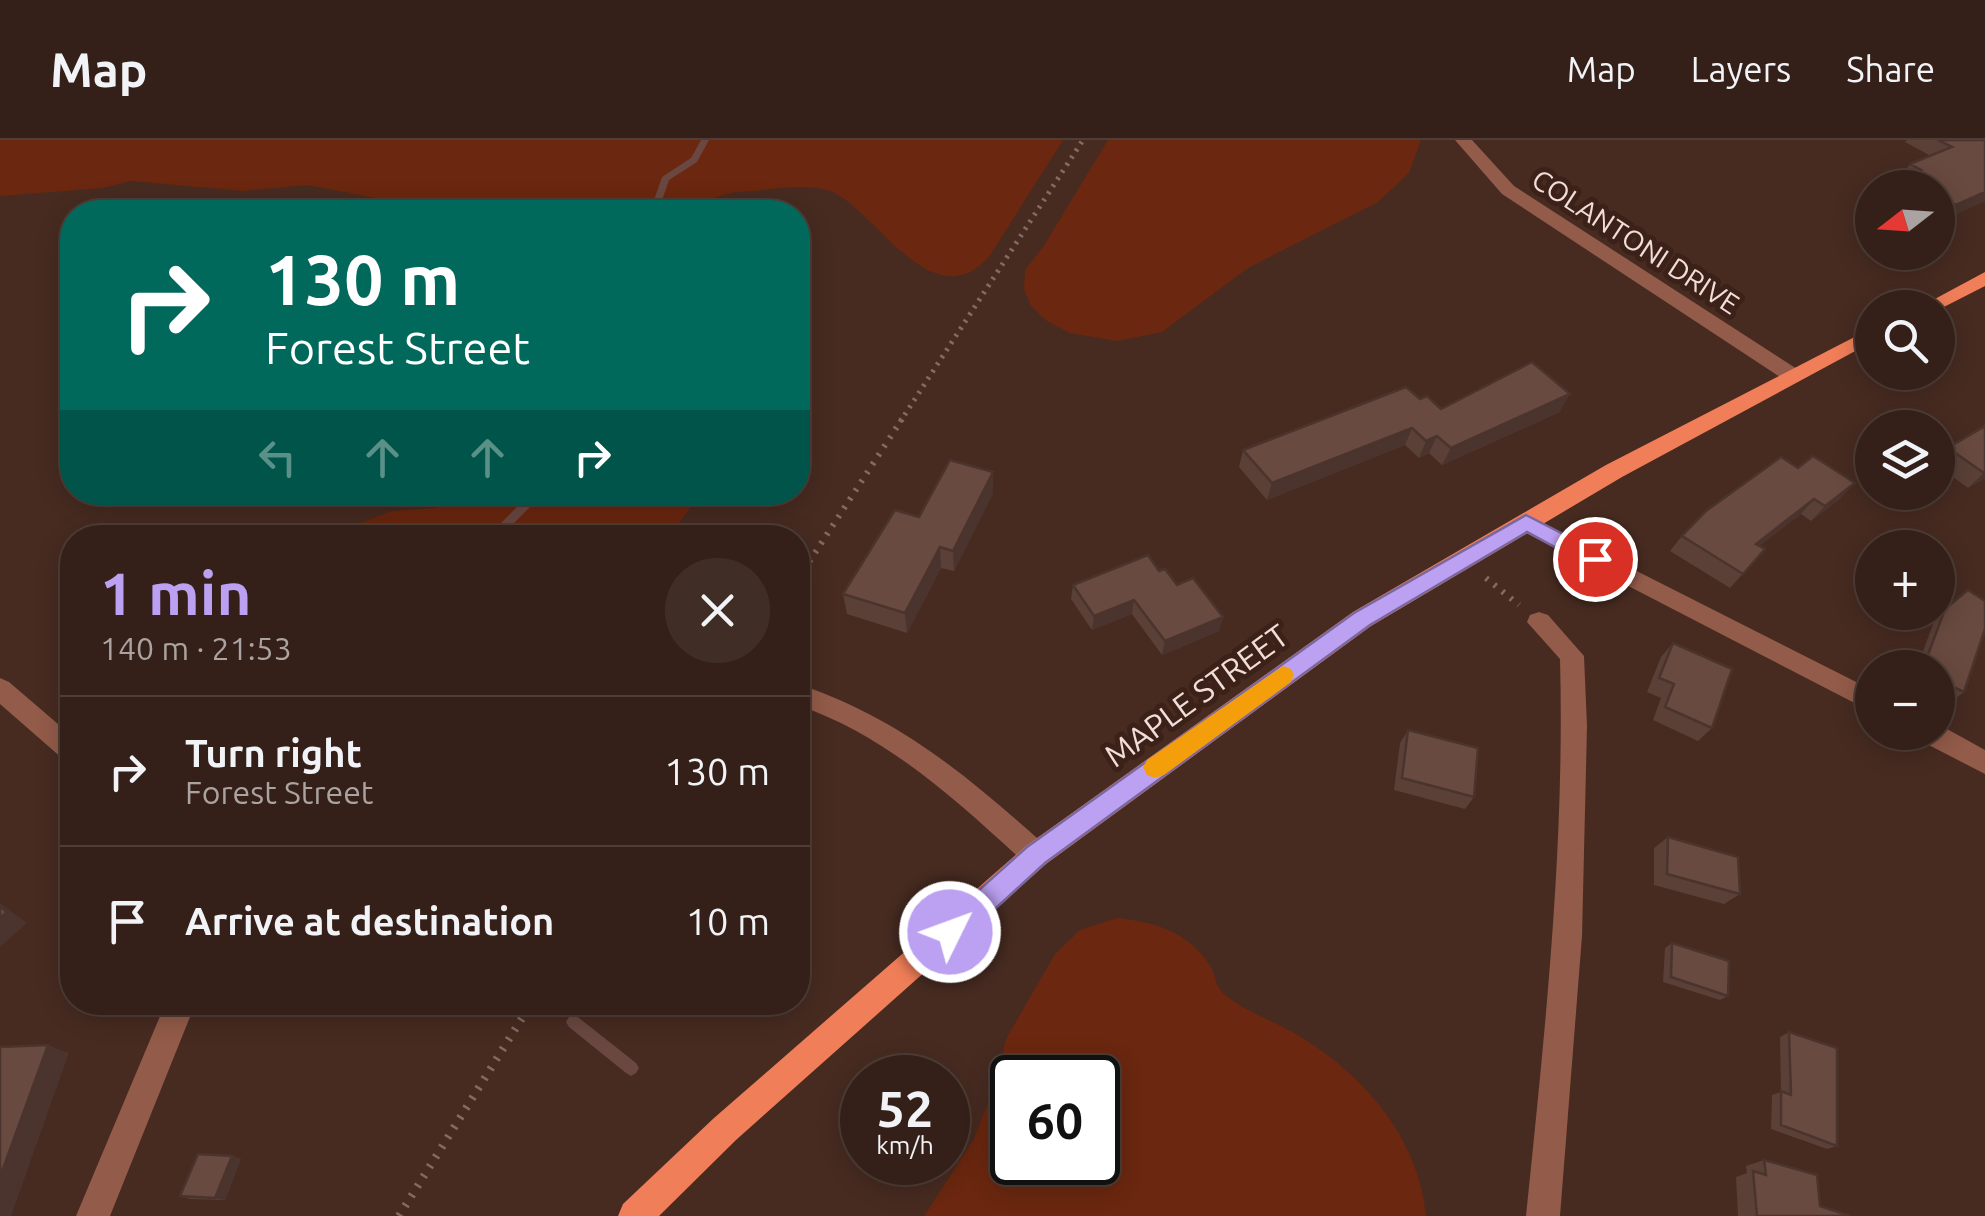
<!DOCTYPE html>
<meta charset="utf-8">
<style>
body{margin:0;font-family:Ubuntu,sans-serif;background:#402d26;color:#f1f3f6;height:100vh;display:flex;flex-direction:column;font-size:38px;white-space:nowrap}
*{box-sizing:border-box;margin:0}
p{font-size:32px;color:#aaa3a2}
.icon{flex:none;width:55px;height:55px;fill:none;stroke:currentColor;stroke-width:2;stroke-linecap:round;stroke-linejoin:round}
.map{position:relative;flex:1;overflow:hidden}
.details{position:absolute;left:60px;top:385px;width:750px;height:490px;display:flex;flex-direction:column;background:#352019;border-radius:40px;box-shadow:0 5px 25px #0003,0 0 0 2px #4f3e38}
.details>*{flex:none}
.guide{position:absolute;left:60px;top:60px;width:750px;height:305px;border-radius:40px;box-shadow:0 5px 25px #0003,0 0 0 2px #4f3e38;background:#00695c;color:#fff;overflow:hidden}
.needle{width:65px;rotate:253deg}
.buttons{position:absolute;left:1855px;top:30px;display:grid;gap:20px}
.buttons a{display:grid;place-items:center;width:100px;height:100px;border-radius:50%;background:#352019;box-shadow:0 5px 25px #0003,0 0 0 2px #4f3e38;font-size:50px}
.speed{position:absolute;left:840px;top:915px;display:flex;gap:20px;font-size:50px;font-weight:700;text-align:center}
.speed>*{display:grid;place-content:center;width:130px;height:130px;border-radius:50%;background:#352019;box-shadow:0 5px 25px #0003,0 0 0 2px #4f3e38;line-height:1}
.speed small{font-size:25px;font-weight:400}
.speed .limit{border:5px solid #111;border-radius:15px;background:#fff;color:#111}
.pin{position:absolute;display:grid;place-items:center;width:85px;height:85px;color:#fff;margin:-42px;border:5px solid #fff;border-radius:50%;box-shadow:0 2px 10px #0007}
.me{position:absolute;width:110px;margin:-55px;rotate:48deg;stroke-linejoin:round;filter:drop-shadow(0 0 8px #0008)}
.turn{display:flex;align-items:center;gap:35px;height:210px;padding:0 40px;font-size:45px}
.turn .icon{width:130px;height:130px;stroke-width:2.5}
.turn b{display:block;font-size:70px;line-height:85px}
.lanes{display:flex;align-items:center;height:95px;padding:0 40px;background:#0003;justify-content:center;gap:50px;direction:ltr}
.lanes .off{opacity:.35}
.round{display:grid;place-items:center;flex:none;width:105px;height:105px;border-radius:52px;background:#402d26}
.summary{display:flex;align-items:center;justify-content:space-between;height:170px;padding:0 40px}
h1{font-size:60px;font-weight:600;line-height:75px;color:#bca0f2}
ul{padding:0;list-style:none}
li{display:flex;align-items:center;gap:30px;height:150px;padding:0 40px;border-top:2px solid #4f3e38}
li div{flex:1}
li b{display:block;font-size:38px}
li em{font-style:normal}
header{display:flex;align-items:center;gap:60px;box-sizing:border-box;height:140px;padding:0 50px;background:#352019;border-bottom:2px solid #4f3e38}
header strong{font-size:48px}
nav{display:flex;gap:55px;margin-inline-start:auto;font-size:35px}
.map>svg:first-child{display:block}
.green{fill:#6b270f;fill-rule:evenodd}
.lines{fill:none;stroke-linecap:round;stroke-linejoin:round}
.stream{fill:#6a4841;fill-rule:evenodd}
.path-far2{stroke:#836a62;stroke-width:5;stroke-dasharray:2.5 6;stroke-linecap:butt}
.path-far1{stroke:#836a62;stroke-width:6;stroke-dasharray:2.5 8;stroke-linecap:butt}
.path{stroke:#836a62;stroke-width:8;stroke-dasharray:2.5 9;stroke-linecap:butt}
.minor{fill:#935b49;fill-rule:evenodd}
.major{fill:#f07e58;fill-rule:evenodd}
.wall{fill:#5a4037}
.shaded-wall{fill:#4a342d}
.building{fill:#694a40;stroke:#4a342d;stroke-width:2.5}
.route{fill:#bca0f2;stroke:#7a689d;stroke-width:2.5}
.slow{fill:#f59e0b}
.labels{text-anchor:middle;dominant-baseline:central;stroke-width:10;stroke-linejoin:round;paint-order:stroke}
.far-street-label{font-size:28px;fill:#f1ded8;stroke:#3c2118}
.street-label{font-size:32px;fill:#f1ded8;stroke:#3c2118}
</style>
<header>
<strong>Map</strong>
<nav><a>Map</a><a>Layers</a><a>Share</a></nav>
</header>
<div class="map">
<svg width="1985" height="1076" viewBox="0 0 1985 1076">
<rect width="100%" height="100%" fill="#472b21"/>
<path class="green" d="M0 0H1063L989 117C931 181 873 66 830 51 807 43 778 49 754 51 732 52 712 53 700 72H416L376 58 307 45 243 51 131 41 103 48 0 56Z
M1108 0H1421L1409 33 1378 62 1248 128 1162 192 1117 201 1070 193 1047 181 1031 166 1024 149 1025 130 1043 107Z
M457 353V352L701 353 669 397H333L347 388 392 371 436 368Z
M1117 778C1154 782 1187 791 1209 824 1215 832 1215 845 1222 852 1241 870 1274 881 1296 894 1362 933 1419 997 1426 1076H924L974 999 992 952 1006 899 1055 814 1080 790ZM1012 938H1098V1022H1012Z"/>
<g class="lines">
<path class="stream" d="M701 0H709L697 22 669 40 660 66 664 72H656L652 66 662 37 691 18Z
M532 352H545L499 398H486Z
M574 874 636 923 639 928 636 933 631 936 626 933 569 887 566 882 569 877Z"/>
<path class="path-far2" d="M900 282 1083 0"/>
<path class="path-far1" d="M1486 438 1519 465
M798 439 902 279"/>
<path class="path" d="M399 1076 532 862"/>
<path class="minor" d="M1455 0H1472L1514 46 1797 229V239H1783L1502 54Z
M1526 375 1872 550V572L1518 389 1515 383 1518 377Z
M1539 472 1548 475 1584 516 1587 586 1582 796 1560 1076H1526C1545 891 1565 706 1560 519L1527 482 1530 475Z
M0 538 9 542 72 596V622L63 619 0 564Z
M798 544C901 579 966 635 1046 706L1050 715 1046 724 1036 728 1026 724C956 660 889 597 798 565Z
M1938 584 1985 610V634L1919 600 1915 592H1938Z
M166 862H196L110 1076H76Z"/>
<path class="major" d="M1985 132V146L1938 170 1918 168Z
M1872 188V202L1622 337 1371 486 1046 724 736 1000 659 1076H618L623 1064 714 978 1026 706 1353 472 1606 325Z"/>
</g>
<path class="wall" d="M1907 0H1985V61L1945 79 1938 75V48H1898L1903 40 1900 38 1910 24 1931 16 1905 2Z
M1420 259 1441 269 1560 272 1442 325 1429 313 1419 318 1405 305 1267 360 1239 327 1243 310Z
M1985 286V338L1968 348 1938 326V319L1951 306Z
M1781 317 1841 358 1811 381 1801 374 1759 406 1765 409 1730 448 1670 411 1682 396Z
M993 332V353L954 431 941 428 907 493 847 474 843 454 919 377Z
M1159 431 1223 477 1219 491 1162 515 1132 474 1092 490 1071 459 1073 445Z
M1968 450 1964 552 1955 559 1938 550V528H1917L1936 476Z
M1673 503 1712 588 1698 601 1653 580 1661 558 1647 552 1661 517Z
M1408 590 1474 657 1465 669 1394 650 1400 603Z
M1668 697 1740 754 1724 764 1654 745V708Z
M1672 803 1728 856 1720 860 1663 842 1665 808Z
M1789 892 1837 1006 1827 1009 1771 989 1772 955 1781 952 1780 897Z
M232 1016 241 1019 225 1060 190 1059 180 1056Z
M1764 1020 1820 1066 1850 1076H1738L1736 1037 1747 1033 1746 1026Z"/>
<path class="shaded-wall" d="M1985 52V61L1945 79 1956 65Z
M1570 254 1560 272 1442 325 1451 308Z
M1412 288 1405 305 1267 360 1272 343Z
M1437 296 1429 313 1419 318 1426 301Z
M993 332V353L954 431 953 411Z
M1985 332V338L1968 348Z
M1855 343 1841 358 1811 381 1825 366Z
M131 352H164L140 363Z
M1814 359 1801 374 1743 418 1756 404Z
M940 407 941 428 907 493 905 473Z
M1134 460 1132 474 1092 490 1094 476Z
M1223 477 1219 491 1162 515 1165 501Z
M0 763 27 783 0 807Z
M48 905 69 913 11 1076H0V1037Z
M232 1016 241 1019 225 1060 215 1058Z"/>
<path class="building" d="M1938 0H1985V52L1956 65 1938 55V48H1925L1906 37 1921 30 1910 24 1952 7Z
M1532 222 1570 254 1451 308 1437 296 1426 301 1412 288 1272 343 1243 310 1406 247 1420 259 1427 256 1441 269Z
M1985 286V332L1984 333 1951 310 1954 308 1951 306Z
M1813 316 1855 343 1825 366 1814 359 1756 404 1765 409 1743 434 1682 396 1706 371 1781 317 1798 328Z
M950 320 993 332 953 411 940 407 905 473 843 454 895 370 919 377Z
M1148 415 1159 431 1165 429 1177 445 1193 438 1223 477 1165 501 1134 460 1094 476 1073 445Z
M1968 450 1985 461V489L1964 552 1938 539V528H1923L1945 469Z
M1673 503 1732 529 1712 588 1665 567 1674 544 1659 538Z
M1408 590 1478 608 1474 657 1402 638Z
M1668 697 1738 717 1740 754 1667 734Z
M0 767 7 772 0 778Z
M1672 803 1729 821 1728 856 1671 837Z
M1789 892 1837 908V1006L1781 985V951L1791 955Z
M48 905 0 1037V907Z
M198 1014 232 1016 215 1058 180 1056Z
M1764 1020 1817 1035 1820 1066 1850 1076H1757L1753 1031 1766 1035Z"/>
<path class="route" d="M1526 375 1602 414 1606 419 1602 425H1588L1527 392 1370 485 1045 723 960 801 950 805 941 801 937 792 941 784 1027 707 1354 473Z"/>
<path class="slow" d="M1283 526 1291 529 1294 535 1291 542 1164 635 1155 638 1147 635 1143 627 1147 620Z"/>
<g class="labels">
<g class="far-street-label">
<text transform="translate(1636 101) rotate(33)">COLANTONI DRIVE</text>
</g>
<g class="street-label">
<text transform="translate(1196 555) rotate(-36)">MAPLE STREET</text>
</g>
</g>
</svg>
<div class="buttons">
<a><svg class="needle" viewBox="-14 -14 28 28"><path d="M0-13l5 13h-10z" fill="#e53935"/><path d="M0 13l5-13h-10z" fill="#aaa3a2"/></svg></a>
<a><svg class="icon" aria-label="search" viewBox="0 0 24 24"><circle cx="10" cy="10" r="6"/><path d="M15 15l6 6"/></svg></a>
<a><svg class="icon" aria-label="layers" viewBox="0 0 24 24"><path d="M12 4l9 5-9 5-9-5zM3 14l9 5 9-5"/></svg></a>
<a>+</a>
<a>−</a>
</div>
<div class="speed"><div>52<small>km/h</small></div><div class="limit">60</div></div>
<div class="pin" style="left:1595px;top:419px;background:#d93025"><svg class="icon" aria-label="arrive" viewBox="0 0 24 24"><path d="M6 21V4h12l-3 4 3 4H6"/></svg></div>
<svg class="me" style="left:950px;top:792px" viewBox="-20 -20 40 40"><circle r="17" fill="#bca0f2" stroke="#fff" stroke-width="3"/><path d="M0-11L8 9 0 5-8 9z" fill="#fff"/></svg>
<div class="guide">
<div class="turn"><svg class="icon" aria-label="right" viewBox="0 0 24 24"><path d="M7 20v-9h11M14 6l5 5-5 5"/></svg><div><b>130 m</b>Forest Street</div></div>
<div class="lanes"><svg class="icon off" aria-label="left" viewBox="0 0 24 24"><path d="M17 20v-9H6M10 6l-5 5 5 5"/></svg><svg class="icon off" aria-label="ahead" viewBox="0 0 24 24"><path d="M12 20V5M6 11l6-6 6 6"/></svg><svg class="icon off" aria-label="ahead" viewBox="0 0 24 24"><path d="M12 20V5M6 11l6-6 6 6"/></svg><svg class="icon" aria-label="right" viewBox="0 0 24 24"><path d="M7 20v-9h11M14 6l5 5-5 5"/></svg></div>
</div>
<section class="details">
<div class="summary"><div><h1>1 min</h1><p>140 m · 21:53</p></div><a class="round"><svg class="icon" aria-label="close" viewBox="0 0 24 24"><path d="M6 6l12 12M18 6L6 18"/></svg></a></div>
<ul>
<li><svg class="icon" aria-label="right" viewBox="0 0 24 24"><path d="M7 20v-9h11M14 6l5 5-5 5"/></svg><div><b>Turn right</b><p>Forest Street</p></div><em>130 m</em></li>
<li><svg class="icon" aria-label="arrive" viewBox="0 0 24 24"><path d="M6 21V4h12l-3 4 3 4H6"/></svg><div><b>Arrive at destination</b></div><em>10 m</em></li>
</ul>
</section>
</div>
